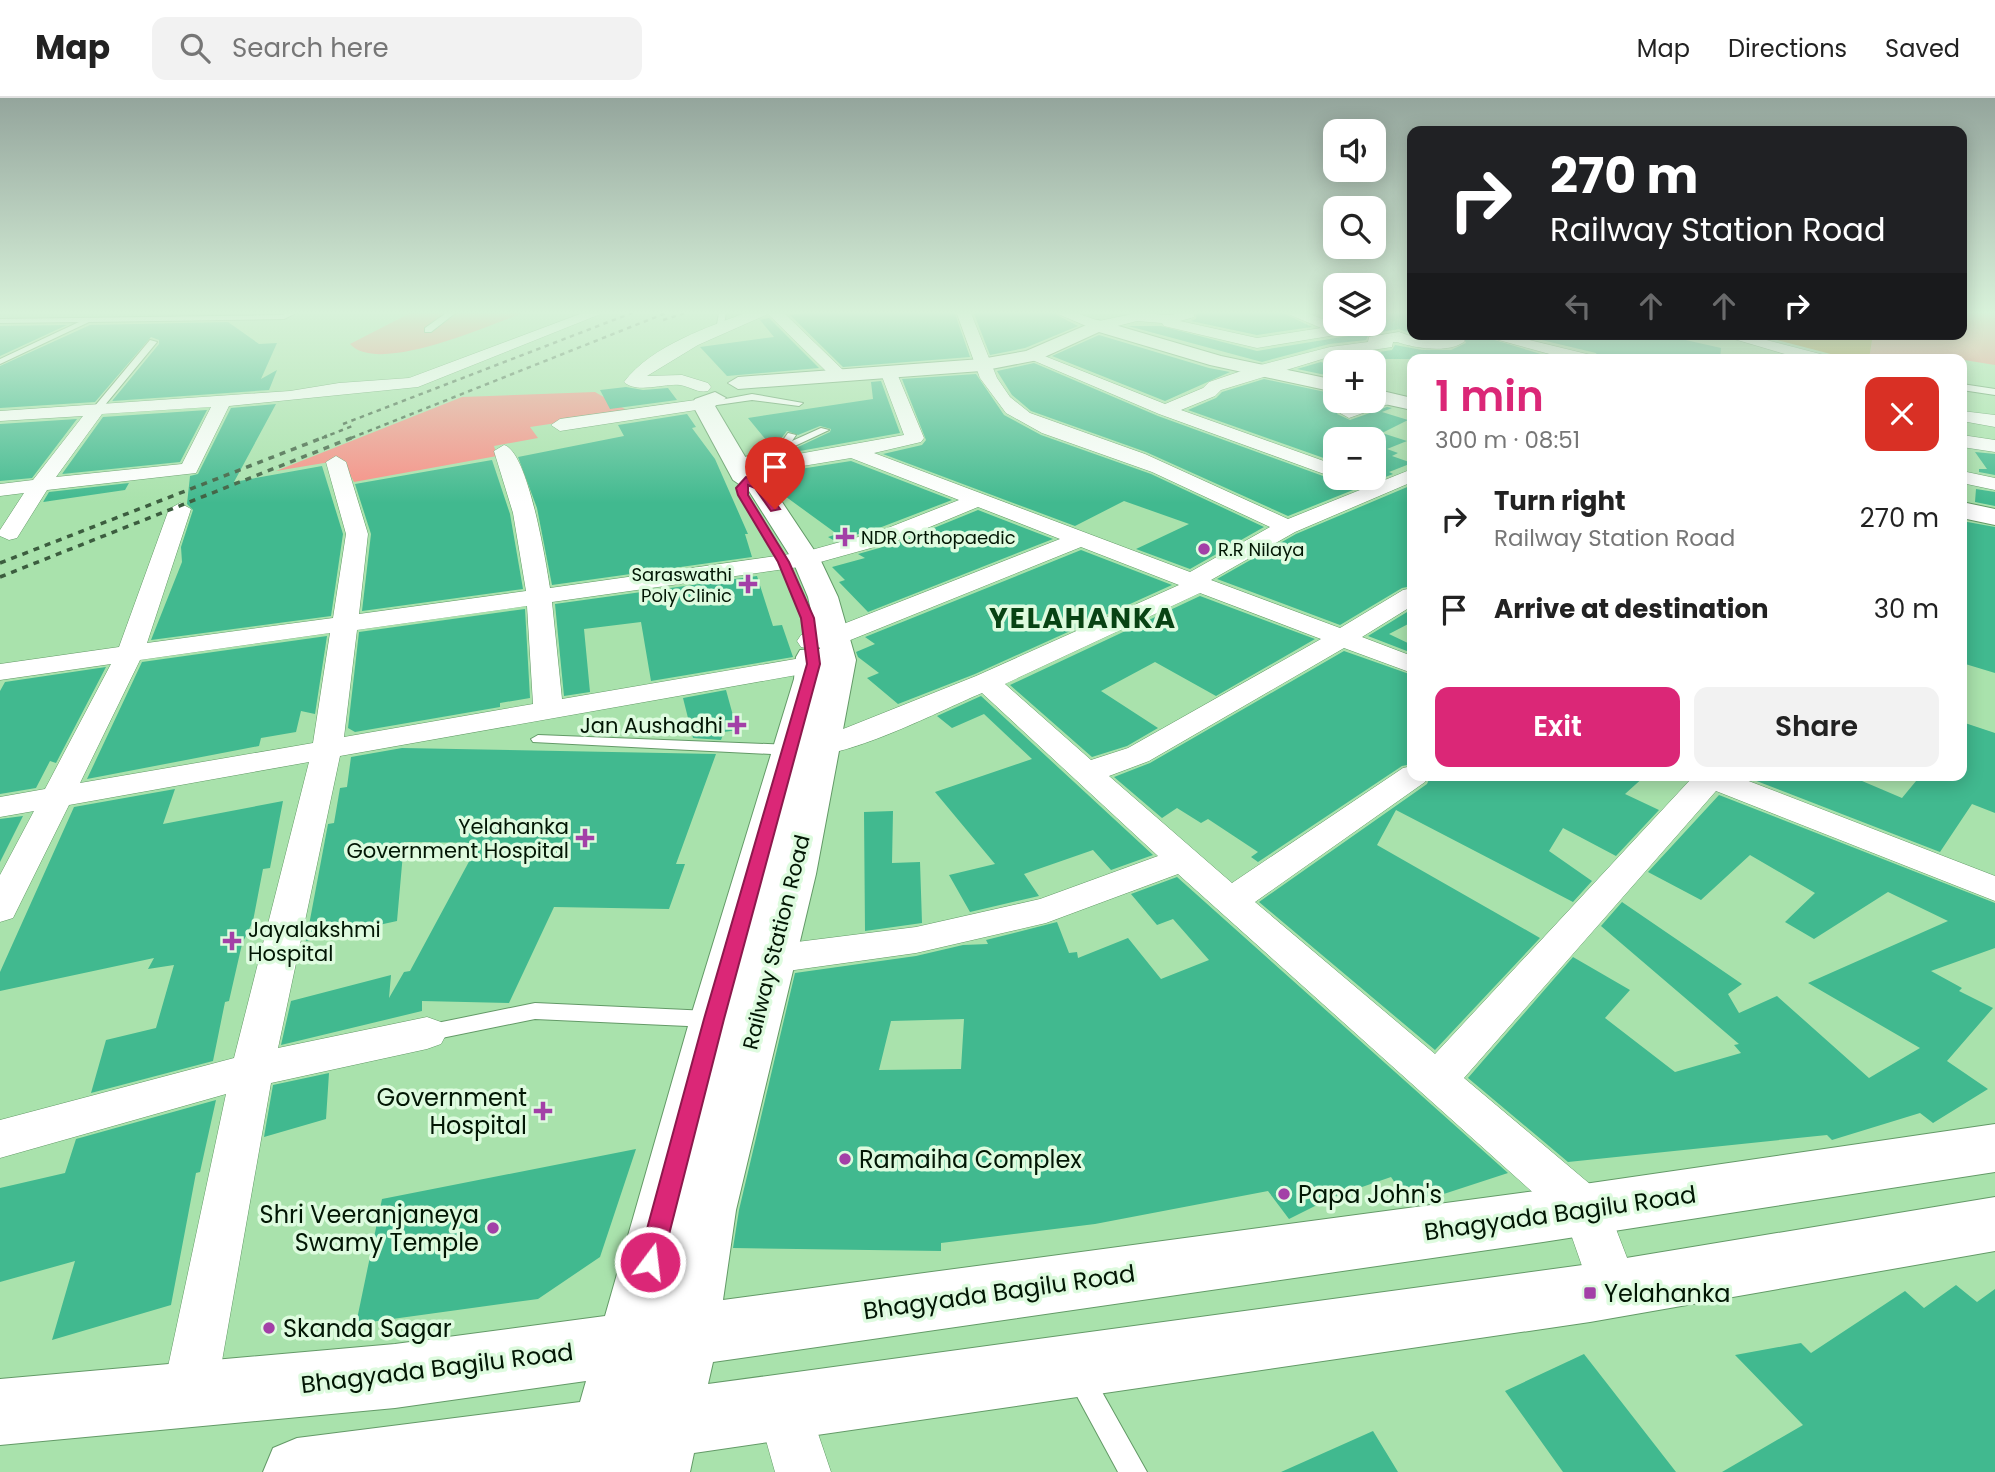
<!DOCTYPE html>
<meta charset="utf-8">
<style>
body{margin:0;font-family:Poppins,sans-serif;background:#f2f2f2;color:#222;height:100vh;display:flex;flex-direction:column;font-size:26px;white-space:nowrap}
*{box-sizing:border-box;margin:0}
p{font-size:23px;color:#767676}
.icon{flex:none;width:38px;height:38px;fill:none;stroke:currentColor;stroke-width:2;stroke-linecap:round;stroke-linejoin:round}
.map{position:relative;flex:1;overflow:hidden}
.details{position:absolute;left:1407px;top:256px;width:560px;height:427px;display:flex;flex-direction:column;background:#fff;border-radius:14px;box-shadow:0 4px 18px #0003}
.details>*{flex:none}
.hud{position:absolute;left:1407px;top:28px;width:560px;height:214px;border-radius:14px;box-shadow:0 4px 18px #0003;background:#202124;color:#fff;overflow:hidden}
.buttons{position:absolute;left:1323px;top:21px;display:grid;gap:14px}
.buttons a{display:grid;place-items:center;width:63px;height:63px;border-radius:14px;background:#fff;box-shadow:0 4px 18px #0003;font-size:35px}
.pin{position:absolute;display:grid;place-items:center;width:60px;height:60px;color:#fff;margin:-72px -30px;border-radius:50% 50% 50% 0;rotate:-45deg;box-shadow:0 0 7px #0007}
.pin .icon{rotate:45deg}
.me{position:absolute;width:77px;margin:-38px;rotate:15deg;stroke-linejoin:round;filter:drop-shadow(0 0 5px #0008)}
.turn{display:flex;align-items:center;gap:24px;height:147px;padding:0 28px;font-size:32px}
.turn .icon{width:91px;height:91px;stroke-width:2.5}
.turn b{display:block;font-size:49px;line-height:60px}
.lanes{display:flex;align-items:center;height:66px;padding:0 28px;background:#0003;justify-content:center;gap:35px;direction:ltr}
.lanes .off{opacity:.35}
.round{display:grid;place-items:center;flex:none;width:74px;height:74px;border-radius:14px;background:#f2f2f2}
.head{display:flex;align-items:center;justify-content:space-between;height:119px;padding:0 28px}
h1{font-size:42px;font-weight:600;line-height:52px;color:#db2777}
.button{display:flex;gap:14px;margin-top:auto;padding:14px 28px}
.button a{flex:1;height:80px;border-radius:14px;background:#db2777;color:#fff;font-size:28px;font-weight:600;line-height:80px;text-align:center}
.button a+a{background:#f2f2f2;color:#222}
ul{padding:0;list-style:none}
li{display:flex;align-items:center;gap:21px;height:91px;padding:0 28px}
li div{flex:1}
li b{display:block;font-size:26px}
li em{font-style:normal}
header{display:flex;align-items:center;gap:42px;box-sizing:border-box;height:98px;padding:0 35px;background:#fff;border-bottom:2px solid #e0e0e0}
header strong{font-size:33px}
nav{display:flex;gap:38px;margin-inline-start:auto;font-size:24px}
.search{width:490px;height:63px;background:#f2f2f2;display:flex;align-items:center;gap:18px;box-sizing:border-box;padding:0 24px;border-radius:14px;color:#767676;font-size:26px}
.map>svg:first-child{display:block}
.green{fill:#f88e85}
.water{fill:#b78f29}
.building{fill:#41b98f;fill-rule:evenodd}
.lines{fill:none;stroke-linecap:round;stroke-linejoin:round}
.lane-casing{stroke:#639a67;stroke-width:2}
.street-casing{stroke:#639a67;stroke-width:1}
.secondary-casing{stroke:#639a67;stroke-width:2}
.lane{fill:#fff;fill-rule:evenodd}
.street{fill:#fff;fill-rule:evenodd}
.secondary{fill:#fff;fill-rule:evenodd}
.rail-far1{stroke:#3c5d3f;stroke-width:2.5;stroke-dasharray:4.5 4.5;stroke-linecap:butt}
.rail{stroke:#3c5d3f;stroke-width:3.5;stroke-dasharray:6 6;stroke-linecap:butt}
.route{fill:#db2777;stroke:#8e194d;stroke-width:2}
.poi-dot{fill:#a340a7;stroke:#defbdf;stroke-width:2.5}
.labels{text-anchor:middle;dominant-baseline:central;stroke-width:7;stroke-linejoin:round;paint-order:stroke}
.far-poi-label{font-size:18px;fill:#021604;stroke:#defbdf;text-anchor:start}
.poi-label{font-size:21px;fill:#021604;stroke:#defbdf;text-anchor:end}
.street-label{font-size:21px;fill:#021604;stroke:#defbdf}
.near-poi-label{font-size:24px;fill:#021604;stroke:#defbdf;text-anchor:start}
.near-street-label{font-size:24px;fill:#021604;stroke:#defbdf}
.district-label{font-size:28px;font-weight:bold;letter-spacing:2px;fill:#084314;stroke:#defbdf}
</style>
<header>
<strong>Map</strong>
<div class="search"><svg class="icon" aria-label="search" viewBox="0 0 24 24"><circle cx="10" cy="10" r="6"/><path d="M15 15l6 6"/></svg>Search here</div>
<nav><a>Map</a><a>Directions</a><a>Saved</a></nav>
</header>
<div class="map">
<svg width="1995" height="1374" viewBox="0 0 1995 1374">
<rect width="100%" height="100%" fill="#a9e2ac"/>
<path class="green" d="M414 213H529C493 225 379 278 350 246Z
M1962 213H1995V267L1933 257 1927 261H1869L1873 236H1962Z
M595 294 630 314 530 329 538 340 494 348 497 358 354 384 342 362 276 373 462 299Z"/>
<path class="water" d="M1754 236H1873L1869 261H1850Z"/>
<path class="building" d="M821 213H954L970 259 843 269 790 217Z
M973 213H1049L1078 228 1025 250 990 257Z
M1197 213H1279L1312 229 1257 237 1191 223 1196 221Z
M1374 213H1412V236L1399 231 1369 236 1366 242 1329 246 1262 264 1128 228H1161L1257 253 1360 236 1369 230V226H1374Z
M769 220 819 270 727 278 700 249 774 239 760 222Z
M228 224 259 246 277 245 261 281 277 272 269 292 112 303 159 246V242L151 239 95 304 0 310V268L90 227Z
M67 227 0 258V228Z
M1462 236H1475L1557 261H1332L1392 252 1395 247 1422 252H1451L1466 245Z
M1517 236H1659L1721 250 1720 261H1599L1596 255Z
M1099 237 1209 270 1230 274 1165 303 1052 258Z
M1321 264 1335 269V279L1297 271Z
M1034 265 1158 318 1334 382 1338 380H1374V341H1335V364L1188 312 1216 300 1222 294 1264 281 1335 296V303H1364L1342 308 1337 316 1350 322 1387 309 1392 310 1382 314 1408 322 1382 335 1407 343 1387 351 1398 355 1392 358 1412 365 1389 374 1393 376 1288 418 1146 354 1031 313 1012 297 997 273Z
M976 276 1004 317 1041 337 1151 376 1264 429 1190 471 1136 451 1189 426 1124 403 1075 428 883 356 922 347 926 342 902 281Z
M881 283 900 335 783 356 830 334 831 331 820 328 798 337 787 333 776 347 771 348 748 320 873 301 871 284Z
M626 289 643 292 668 290 677 302 610 311 600 292Z
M276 306 234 384 322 368 343 436 331 518 151 542 182 464 181 449 193 412 187 406 190 378 198 376 231 310Z
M207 312 180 364 62 376 103 319Z
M687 316 696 329 692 330 715 361 748 436H745L752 459 552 487 537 410 518 359 624 338 618 327Z
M77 321 32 380 0 383V326Z
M1975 354 1995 356V377L1979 374V371H1987Z
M492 362 510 416 523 491 362 513 371 436 355 386Z
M851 363 952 402 879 430 835 443 828 439 837 436 778 393 770 382 762 377Z
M129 385 125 392 43 404 49 394Z
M1412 387V488L1402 490 1340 527 1217 481 1296 436Z
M1976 391 1995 394V408L1975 404Z
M978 412 1053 441 868 514 839 484 845 482 832 469 865 460 858 456 897 445Z
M1962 423 1995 429V575L1962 565Z
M1081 452 1172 487 975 576 898 606 867 580 879 575 858 559 856 554 875 546 865 539Z
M757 478 773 528 782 527 793 559 651 583 641 524 584 531 590 594 564 598 555 506Z
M1200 498 1315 541 1216 598 1155 564 1101 593 1158 630 1127 648 1092 659 1010 587Z
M525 511 530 600 500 605V609L355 634 348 630 359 534Z
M1412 511V524L1389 536 1412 547V555L1368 538Z
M327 538 315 616 301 613 296 634 261 640 259 648 87 681 142 564Z
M1344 553 1412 577V666L1402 668 1258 764 1251 759 1258 754 1208 721 1201 725 1177 710 1162 720 1114 679 1150 665Z
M106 569 56 665 50 663 36 690 0 696V593L5 584Z
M726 592 737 632 724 634 721 642 693 640 683 600Z
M981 598 1153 757 1111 772 1093 752 1024 776 1039 798 970 814 949 777 995 766 935 694 1032 661 984 616 952 630 937 618Z
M1962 624 1995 635V715L1972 706 1940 754 1741 677H1848L1902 700 1921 677H1962Z
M402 650 716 656 676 766H685L669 811 554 809 509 905 422 903V913L281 947 291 903 391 877 389 900 404 874 410 873 479 745 404 744 397 823 306 843 328 726 334 725 340 690 347 689 351 659Z
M1431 677H1646L1625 696 1659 712 1616 758 1563 730 1549 753 1592 783 1573 804 1396 712 1377 747 1540 840 1435 952 1259 804 1427 686Z
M175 691 163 726 283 703 270 770 263 771 253 823 242 846 229 903 225 904 213 963 91 995 106 942 156 930 174 867 148 871 154 860 0 893V874L74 709Z
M1719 697 1995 805V850L1931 873 1962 890 1959 893 1993 910 1947 963 1988 991 1933 1025 1920 1015 1832 1042 1827 1037 1568 1064 1468 980 1573 859 1630 892 1605 920 1675 974 1741 955 1734 947 1739 946 1601 828 1622 804 1742 886 1728 896 1739 915 1777 898 1869 980 1920 950 1808 885 1948 823 1888 794 1814 841 1785 824 1815 795 1750 757 1701 802 1648 774Z
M893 713 892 765 920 764 922 825 865 833 864 714Z
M23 718 0 764V721Z
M1177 779 1508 1075 1410 1107 1391 1079 1333 1099 1289 1121 1268 1093 1095 1126 941 1145V1153L733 1150 739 1112 795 875 916 858 963 847 988 846 986 842 1057 824 1069 855 1077 854 1078 860 1128 840 1161 881 1209 862 1173 821 1157 827 1131 796ZM964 921 961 971 879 972 891 923Z
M329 975 326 1021 264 1039 273 987Z
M216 1002 200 1074 196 1075 171 1207 52 1242 75 1163 0 1184V1090L65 1075 76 1041Z
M636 1051 600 1159 538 1201 356 1226 382 1101Z
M1956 1187 1977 1204 1995 1191V1374H1722L1803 1327 1735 1257 1801 1245 1811 1255 1905 1193 1924 1210Z
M1584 1256 1676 1374H1563L1505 1293Z
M1373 1333 1398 1374H1281Z"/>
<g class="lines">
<g class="lane-casing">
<path id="lane" d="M290 213H300L284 221 89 224 0 266V261L79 224 0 225V221L283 217Z
M449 213H458L431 234H425V230Z
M730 213 726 215 723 232 716 234 719 214Z
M150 242 157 244 100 313H94V309Z
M1962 286 1995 291V297L1962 292Z
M752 296 803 305 799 308 752 302 703 309 699 306Z
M821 330 829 332 784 353 737 366 732 363 778 349 788 335 796 337 792 343Z
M538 637 791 647 799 652 791 657 533 644 531 641Z
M535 905 709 913 716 916 719 921 716 926 709 929 535 921 427 943 420 941 417 935 420 929 427 927Z
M1079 1265 1088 1269 1147 1374H1118L1066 1278 1070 1269Z"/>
</g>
<g class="street-casing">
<path id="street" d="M588 213H608L418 289 229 308 196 375 47 392 17 440 9 442 0 438V432L24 395 0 398V386L33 382 83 318 0 323V313L290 293 339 285 409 280ZM211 309 182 366 56 379 102 316Z
M750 213H782L846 275 838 280 832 279 768 216 698 247 647 278 682 277 708 285 711 289 708 293C697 295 691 289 680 287 664 285 637 296 624 284 652 247 709 229 750 213Z
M956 213H970L997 280 1010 299 1030 315 1145 356 1288 421 1412 371V384L1295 434 1211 482 1340 530 1403 492 1412 490V508L1362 539 1412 558V575L1344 550 1149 663 1109 678 1232 785 1403 670 1412 668V677H1429L1425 684 1255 804 1435 956 1691 681 1689 677H1733L1995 778V803L1716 693 1464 980 1603 1097 1639 1191 1632 1208 1614 1215 1596 1208 1567 1125 1178 776 1046 825 916 855 773 875 760 871 754 861 760 851 773 847 916 829 1040 801 1158 758 982 595C936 614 834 669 788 657L784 651 788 645 818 641 976 578 1179 487 1081 449 843 545 810 551 801 549 797 543 801 537 828 532 1060 441 978 409 896 443 806 468 552 504 562 601 836 554 846 556 850 562 846 568 836 570 340 658 278 950 427 919 441 924 447 935 441 946 427 951 271 985 216 1297 208 1316 189 1324 170 1316 162 1297 226 996 0 1060V1022L234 960 309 664 69 707 13 820 0 824V777L34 713 0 719V699L45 691 111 566 0 582V566L119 549 169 411 180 405 191 411 147 545 333 520 346 436 326 364 336 358 346 364 368 436 359 516 526 493 513 415 494 353 504 347C528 353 546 464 550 490L804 454 880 433 959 402 851 360 742 378 732 372 742 366 904 337 880 273 888 268 896 273 924 340 921 344 874 355 1190 474 1270 429 1152 374 1042 335 1006 315 980 280ZM1200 495 1321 541 1128 650 1091 662 1005 586ZM527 508 533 606 344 639 357 532ZM330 535 313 645 80 685 140 562Z
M1051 213H1071L1099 223 1137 215 1170 217 1194 213V219L1180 223 1257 240 1321 230 1281 213H1302L1335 226 1368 228 1360 233 1257 250 1164 228 1162 225 1137 223 1098 233Z
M1399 234 1419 241 1458 236 1465 243C1450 256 1414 250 1397 244H1393L1392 249 1332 258 1221 292 1215 298 1181 312 1335 367V380L1159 316 1023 258 1025 255H1037L1165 306 1203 290 1209 284 1253 269 1330 249 1368 244 1369 239Z
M1477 236H1505L1595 258 1597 261H1568Z
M1717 236H1743L1828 258 1830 261H1802Z
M1388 295 1397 300 1394 304 1349 320 1340 315 1343 311 1374 303V299Z
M703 301 709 302 712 306 709 310 560 333 551 327 560 321Z
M1962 313 1995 317V329L1962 323Z
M1962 337 1995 342V354L1962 349Z
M1962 373 1995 380V392L1962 385Z
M783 1280 802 1288 831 1374H775L756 1307 764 1288Z"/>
</g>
<g class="secondary-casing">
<path id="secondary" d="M1098 222 1221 258 1335 282V294L1210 267 1099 234 1038 262 981 273 738 291 728 285 738 279 981 261 1026 253Z
M1374 291 1412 300V312L1371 303Z
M715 294 726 300 715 308 756 377 768 383 820 461 838 499 856 562 816 776 736 1112 723 1202 1543 1092 1995 1026V1074L1543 1144 713 1264 708 1286 1590 1166 1995 1099V1153L1590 1224 694 1355 690 1374H263L273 1350 297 1340 580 1304 586 1283 395 1310 0 1347V1281L395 1246 605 1218 690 921 794 581 796 559 800 552 820 551 808 499 792 461 749 393 733 382 692 306 695 301Z
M1962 404 1995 411V427L1962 420Z"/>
</g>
<use href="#lane" class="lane"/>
<use href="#street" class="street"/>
<use href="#secondary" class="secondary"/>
<path class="rail-far1" d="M663 222 691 213
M343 326 637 213
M322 340 355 327
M351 340 671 213"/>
<path class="rail" d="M0 465 327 338
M0 479 356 338"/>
</g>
<linearGradient id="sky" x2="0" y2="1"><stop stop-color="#94a59c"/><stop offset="0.53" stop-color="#d8f2da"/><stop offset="1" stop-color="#d8f2da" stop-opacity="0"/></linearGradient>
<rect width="1995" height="405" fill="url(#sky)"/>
<path class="route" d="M746 379 762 386 780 411 771 413 755 390 748 387V397L789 464 814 520 820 566 724 921 662 1164 659 1173 650 1176 641 1173 638 1164 704 921 807 566 801 520 778 464 738 397 736 390Z"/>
<g class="poi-dot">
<path d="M841.5 428.5h7v7h7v7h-7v7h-7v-7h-7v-7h7z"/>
<circle cx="1204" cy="451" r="7"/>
<path d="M744.5 475.5h7v7h7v7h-7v7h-7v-7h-7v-7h7z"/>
<path d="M733.5 616.5h7v7h7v7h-7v7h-7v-7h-7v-7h7z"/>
<path d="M581.5 729.5h7v7h7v7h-7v7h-7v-7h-7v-7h7z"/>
<path d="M228.5 832.5h7v7h7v7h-7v7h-7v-7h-7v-7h7z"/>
<path d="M539.5 1002.5h7v7h7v7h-7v7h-7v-7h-7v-7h7z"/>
<circle cx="845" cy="1061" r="7"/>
<circle cx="1284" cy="1096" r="7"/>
<circle cx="493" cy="1130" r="7"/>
<rect x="1583" y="1188" width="14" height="14" rx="3.5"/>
<circle cx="269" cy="1230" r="7"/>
</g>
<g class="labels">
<g class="far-poi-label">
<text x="861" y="439">NDR Orthopaedic</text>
<text x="1218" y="451">R.R Nilaya</text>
<text x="732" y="476" text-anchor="end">Saraswathi<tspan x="732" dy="21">Poly Clinic</tspan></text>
</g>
<g class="poi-label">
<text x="723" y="627">Jan Aushadhi</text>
<text x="569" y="728">Yelahanka<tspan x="569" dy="24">Government Hospital</tspan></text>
<text x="248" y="831" text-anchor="start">Jayalakshmi<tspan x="248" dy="24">Hospital</tspan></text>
</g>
<g class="street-label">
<text transform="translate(776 844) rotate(-76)">Railway Station Road</text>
</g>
<g class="near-poi-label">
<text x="527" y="999" text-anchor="end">Government<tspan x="527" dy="28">Hospital</tspan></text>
<text x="859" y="1061">Ramaiha Complex</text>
<text x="1298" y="1096">Papa John's</text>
<text x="479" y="1116" text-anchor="end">Shri Veeranjaneya<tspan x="479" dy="28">Swamy Temple</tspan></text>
<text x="1604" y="1195">Yelahanka</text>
<text x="283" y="1230">Skanda Sagar</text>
</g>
<g class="near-street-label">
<text transform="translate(1560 1115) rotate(-8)">Bhagyada Bagilu Road</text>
<text transform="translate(999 1194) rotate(-8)">Bhagyada Bagilu Road</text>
<text transform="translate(437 1270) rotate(-7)">Bhagyada Bagilu Road</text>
</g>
<g class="district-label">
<text x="1083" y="520">YELAHANKA</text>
</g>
</g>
</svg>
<div class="buttons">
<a><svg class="icon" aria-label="sound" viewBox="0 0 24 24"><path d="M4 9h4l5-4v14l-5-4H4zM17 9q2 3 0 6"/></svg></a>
<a><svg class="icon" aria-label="search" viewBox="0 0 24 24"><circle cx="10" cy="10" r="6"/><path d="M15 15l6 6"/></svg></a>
<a><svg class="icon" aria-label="layers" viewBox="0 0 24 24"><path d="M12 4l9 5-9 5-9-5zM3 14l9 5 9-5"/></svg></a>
<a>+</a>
<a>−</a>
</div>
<div class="pin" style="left:775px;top:411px;background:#d93025"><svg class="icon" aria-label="arrive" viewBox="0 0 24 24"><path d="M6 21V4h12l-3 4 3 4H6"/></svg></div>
<svg class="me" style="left:650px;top:1164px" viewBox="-20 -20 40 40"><circle r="17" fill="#db2777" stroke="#fff" stroke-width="3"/><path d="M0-11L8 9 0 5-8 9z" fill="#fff"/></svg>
<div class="hud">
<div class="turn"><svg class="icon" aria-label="right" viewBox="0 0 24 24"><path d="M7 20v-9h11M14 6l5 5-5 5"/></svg><div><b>270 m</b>Railway Station Road</div></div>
<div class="lanes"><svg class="icon off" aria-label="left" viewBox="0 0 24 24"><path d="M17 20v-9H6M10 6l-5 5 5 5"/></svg><svg class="icon off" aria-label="ahead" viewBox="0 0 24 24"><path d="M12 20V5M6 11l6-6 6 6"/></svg><svg class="icon off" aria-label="ahead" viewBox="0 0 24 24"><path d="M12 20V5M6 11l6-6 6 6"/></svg><svg class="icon" aria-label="right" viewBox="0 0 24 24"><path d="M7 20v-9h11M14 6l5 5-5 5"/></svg></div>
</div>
<section class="details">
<div class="head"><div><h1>1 min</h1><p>300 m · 08:51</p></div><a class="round" style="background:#d93025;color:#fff"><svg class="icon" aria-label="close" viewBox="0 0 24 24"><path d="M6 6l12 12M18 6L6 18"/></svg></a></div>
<ul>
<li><svg class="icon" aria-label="right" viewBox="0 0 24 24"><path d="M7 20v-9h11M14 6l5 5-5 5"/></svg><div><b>Turn right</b><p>Railway Station Road</p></div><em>270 m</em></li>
<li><svg class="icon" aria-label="arrive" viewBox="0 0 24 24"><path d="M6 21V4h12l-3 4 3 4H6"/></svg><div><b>Arrive at destination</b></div><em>30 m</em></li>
</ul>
<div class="button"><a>Exit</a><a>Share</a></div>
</section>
</div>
